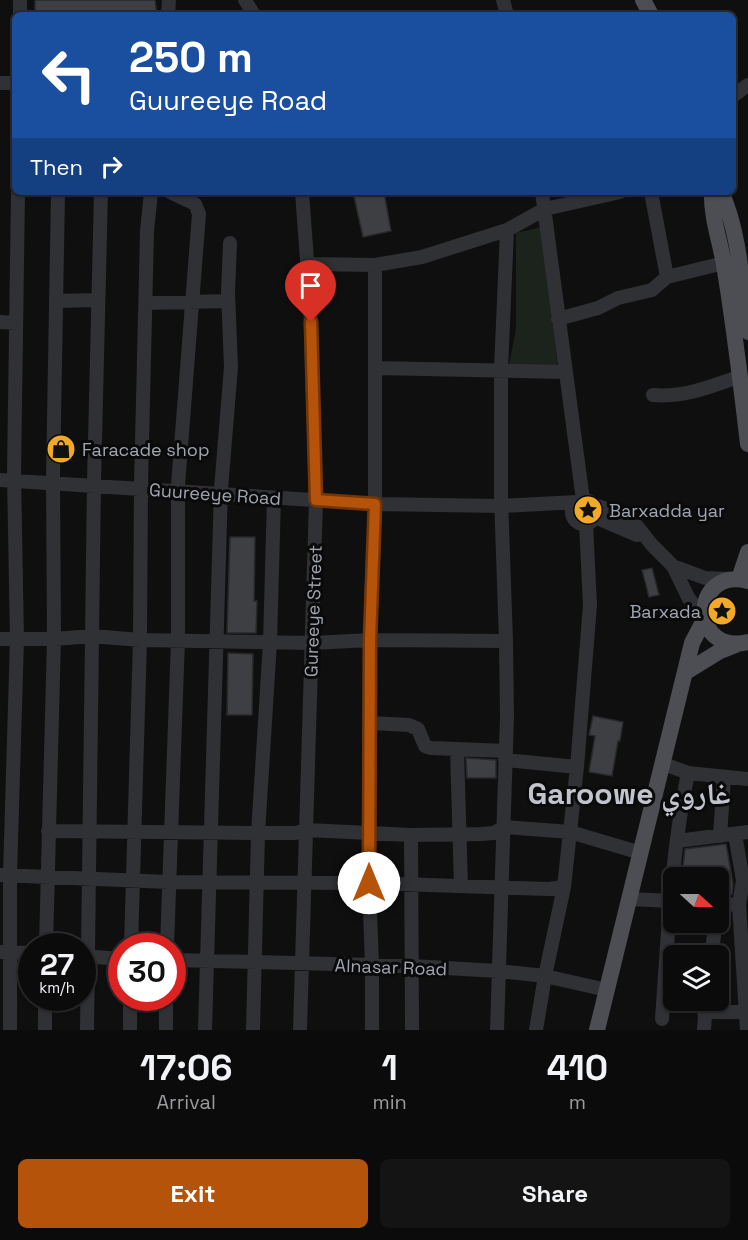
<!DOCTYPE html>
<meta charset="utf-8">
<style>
body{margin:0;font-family:"Space Grotesk","Noto Naskh Arabic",sans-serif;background:#141415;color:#f1f3f6;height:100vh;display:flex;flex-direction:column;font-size:22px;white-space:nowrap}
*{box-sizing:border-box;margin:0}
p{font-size:20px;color:#9a9b9d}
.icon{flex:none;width:33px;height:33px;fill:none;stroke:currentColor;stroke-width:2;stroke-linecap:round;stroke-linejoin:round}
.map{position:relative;height:1030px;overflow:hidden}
.sheet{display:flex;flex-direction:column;background:#0b0b0c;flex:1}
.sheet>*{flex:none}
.guide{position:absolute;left:12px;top:12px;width:724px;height:183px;border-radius:9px;box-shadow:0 2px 4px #0004,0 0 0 2px #2b2b2d;background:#1a4fa0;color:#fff;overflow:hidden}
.needle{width:39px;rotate:111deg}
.tools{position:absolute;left:663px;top:867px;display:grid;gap:12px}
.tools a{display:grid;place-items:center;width:66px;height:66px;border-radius:9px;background:#0b0b0c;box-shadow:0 2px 4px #0004,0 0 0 2px #2b2b2d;font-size:30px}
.speed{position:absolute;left:18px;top:933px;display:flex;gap:12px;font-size:30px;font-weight:700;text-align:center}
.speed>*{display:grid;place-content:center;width:78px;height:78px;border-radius:50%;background:#0b0b0c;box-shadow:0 2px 4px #0004,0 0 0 2px #2b2b2d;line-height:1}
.speed small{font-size:15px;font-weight:400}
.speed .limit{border:9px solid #d22;background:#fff;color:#111}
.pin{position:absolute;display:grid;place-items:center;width:51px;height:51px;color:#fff;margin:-62px -26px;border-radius:50% 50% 50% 0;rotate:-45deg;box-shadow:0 0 6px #0007}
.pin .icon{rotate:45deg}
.me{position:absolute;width:66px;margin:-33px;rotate:0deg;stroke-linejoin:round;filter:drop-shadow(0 0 4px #0008)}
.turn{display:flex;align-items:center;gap:21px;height:126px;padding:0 18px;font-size:27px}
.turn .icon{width:78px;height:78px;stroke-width:2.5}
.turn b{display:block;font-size:42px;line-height:51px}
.then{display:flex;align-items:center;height:57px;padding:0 18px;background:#0003;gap:12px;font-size:22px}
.eta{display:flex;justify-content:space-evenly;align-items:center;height:102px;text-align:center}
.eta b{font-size:36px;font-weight:600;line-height:42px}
.button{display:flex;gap:12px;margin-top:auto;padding:12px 18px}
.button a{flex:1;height:69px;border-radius:9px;background:#b45309;color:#fff;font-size:24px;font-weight:600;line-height:69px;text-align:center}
.button a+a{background:#141415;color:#f1f3f6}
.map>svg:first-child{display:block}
.green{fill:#1b231c}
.building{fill:#3e3f43;stroke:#29292c;stroke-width:1.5}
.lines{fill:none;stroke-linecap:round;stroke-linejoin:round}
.minor{stroke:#303135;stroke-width:14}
.major{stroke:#4c4e54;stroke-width:16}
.route-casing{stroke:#753606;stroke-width:15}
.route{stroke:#b45309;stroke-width:10}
.labels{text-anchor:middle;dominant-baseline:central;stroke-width:6;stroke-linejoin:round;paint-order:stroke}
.poi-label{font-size:18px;fill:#a0a6b1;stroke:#0a0a0b;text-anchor:start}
.street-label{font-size:18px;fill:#a0a6b1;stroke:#0a0a0b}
.town-label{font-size:30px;font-weight:bold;fill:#c1c4cd;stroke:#0a0a0b}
</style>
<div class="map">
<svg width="748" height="1030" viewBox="0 0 748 1030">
<rect width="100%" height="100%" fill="#0f0f10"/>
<path class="green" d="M541 227 558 370 509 365 516 329V233Z"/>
<path class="building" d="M35 0H155L157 15H35Z
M353 192H384L391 231 363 237Z
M230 537H255L254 601H257L256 633H227Z
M652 568 659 595 649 597 642 570Z
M228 653 253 654 252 715H227Z
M593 716 623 722 620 741H618L612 776 589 772 595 736 589 735Z
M466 758 496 760V778H467Z
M726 844 733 884 732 894 718 895V878L682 876 685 849Z"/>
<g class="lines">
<path class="minor" d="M245 0 254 15
M503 0 507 15
M20 15V0
M168 15 169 0
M0 83H15
M734 95 748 85
M542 192 583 500
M308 264 375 265 422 257 507 230 545 209 620 192
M667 277 724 263
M56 301 98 300
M146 303 228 301
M558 319 598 308 618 298 652 290 667 277 651 192
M0 322 16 323
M375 368 565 372
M653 395C684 398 712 386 741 376
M0 480 375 504 501 506 577 502
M572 512a12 12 0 1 1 24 0a12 12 0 1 1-24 0Z
M594 505 613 511 637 526 652 545 673 566 688 597 704 620
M595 517 637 535
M673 566 705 578 730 579
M0 639H54L92 636 140 640 313 643 370 640 506 641
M370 723 409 725 418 729 425 746 431 748 506 751
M457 749 461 886
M505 760 577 767
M664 764 688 773 748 779
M48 831 258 833H295L307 830 411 835 481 834 494 833 504 827 570 832 641 853
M735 834 743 880
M411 835 412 1030
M720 836 724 777
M677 841 748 832
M0 875 169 882 369 883 549 889 564 887
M629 899 674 901
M718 904 739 905 743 880 748 879
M739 905 747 1030
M46 946 54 639 53 478 58 192
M131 946 140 640 141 485 147 231 151 192
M167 946 178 640V485L199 214 195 204 170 192
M0 952 32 953
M82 956 122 959
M711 956 716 922
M172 960 412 966 498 971 545 976 607 990
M704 1012H748
M662 1019C668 937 671 854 688 773
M10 1030V875L17 639 14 475 18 192
M45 1030V998
M87 1030 94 482 101 192
M130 1030V998
M166 1030V998
M205 1030 221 489 231 367 228 292 230 243
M253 1030 258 833 270 642 274 498
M300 1030 316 500 310 301 302 192
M372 1030V966L369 883 370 640 375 498V265
M497 1030 507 716 506 641 501 497V370L507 230
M536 1030 545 976 564 887 577 767 590 605 586 524
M704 1030 706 1000"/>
<path class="major" d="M643 0 651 15
M712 192C711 217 720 240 724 265 734 324 741 384 748 444
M721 192C740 232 742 288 748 332
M739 579 748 552
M748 581C691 566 689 656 748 642
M686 672 720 651 738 644
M597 1030 692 643 704 620"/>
</g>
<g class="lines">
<g class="route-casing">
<path id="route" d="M311 322 316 500 375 504 370 640 369 883"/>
</g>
<use href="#route" class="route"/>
</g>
<defs>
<g id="shop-disc" transform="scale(1.5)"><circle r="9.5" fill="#f2a926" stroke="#0a0a0b"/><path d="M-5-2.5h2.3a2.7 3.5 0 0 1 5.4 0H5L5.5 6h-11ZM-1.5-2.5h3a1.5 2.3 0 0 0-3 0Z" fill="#111"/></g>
<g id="sight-disc" transform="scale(1.5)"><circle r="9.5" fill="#f2a926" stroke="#0a0a0b"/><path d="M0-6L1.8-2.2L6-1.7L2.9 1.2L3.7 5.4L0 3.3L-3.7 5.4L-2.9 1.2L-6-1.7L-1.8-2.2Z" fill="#111"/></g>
</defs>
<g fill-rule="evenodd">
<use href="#shop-disc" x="61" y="449"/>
<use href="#sight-disc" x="588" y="510"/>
<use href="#sight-disc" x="722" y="611"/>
</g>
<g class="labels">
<g class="poi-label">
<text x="82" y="449">Faracade shop</text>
<text x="609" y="510">Barxadda yar</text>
<text x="701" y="611" text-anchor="end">Barxada</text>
</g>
<g class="street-label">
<text transform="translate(215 494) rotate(4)">Guureeye Road</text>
<text transform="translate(313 611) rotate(-88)">Gureeye Street</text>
<text transform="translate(391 967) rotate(2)">Alnasar Road</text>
</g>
<g class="town-label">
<text x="629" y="793">Garoowe غاروي</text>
</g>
</g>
</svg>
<div class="tools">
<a><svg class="needle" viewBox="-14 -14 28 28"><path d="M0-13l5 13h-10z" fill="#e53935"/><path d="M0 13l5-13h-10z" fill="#9a9b9d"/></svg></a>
<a><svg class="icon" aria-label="layers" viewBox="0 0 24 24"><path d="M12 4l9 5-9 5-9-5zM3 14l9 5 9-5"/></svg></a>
</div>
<div class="speed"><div>27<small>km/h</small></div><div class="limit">30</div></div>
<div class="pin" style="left:311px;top:322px;background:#d93025"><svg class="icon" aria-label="arrive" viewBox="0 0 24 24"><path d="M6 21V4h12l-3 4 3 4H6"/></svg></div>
<svg class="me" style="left:369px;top:883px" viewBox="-20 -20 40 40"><circle r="19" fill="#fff"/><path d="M0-13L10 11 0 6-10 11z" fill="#b45309"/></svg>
<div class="guide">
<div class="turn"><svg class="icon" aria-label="left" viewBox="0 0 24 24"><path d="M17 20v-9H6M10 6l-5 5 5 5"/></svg><div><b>250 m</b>Guureeye Road</div></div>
<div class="then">Then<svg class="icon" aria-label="right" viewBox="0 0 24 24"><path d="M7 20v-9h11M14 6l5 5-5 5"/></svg></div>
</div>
</div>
<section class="sheet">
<div class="eta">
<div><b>17:06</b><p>Arrival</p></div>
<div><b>1</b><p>min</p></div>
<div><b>410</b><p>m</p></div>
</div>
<div class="button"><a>Exit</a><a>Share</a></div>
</section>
